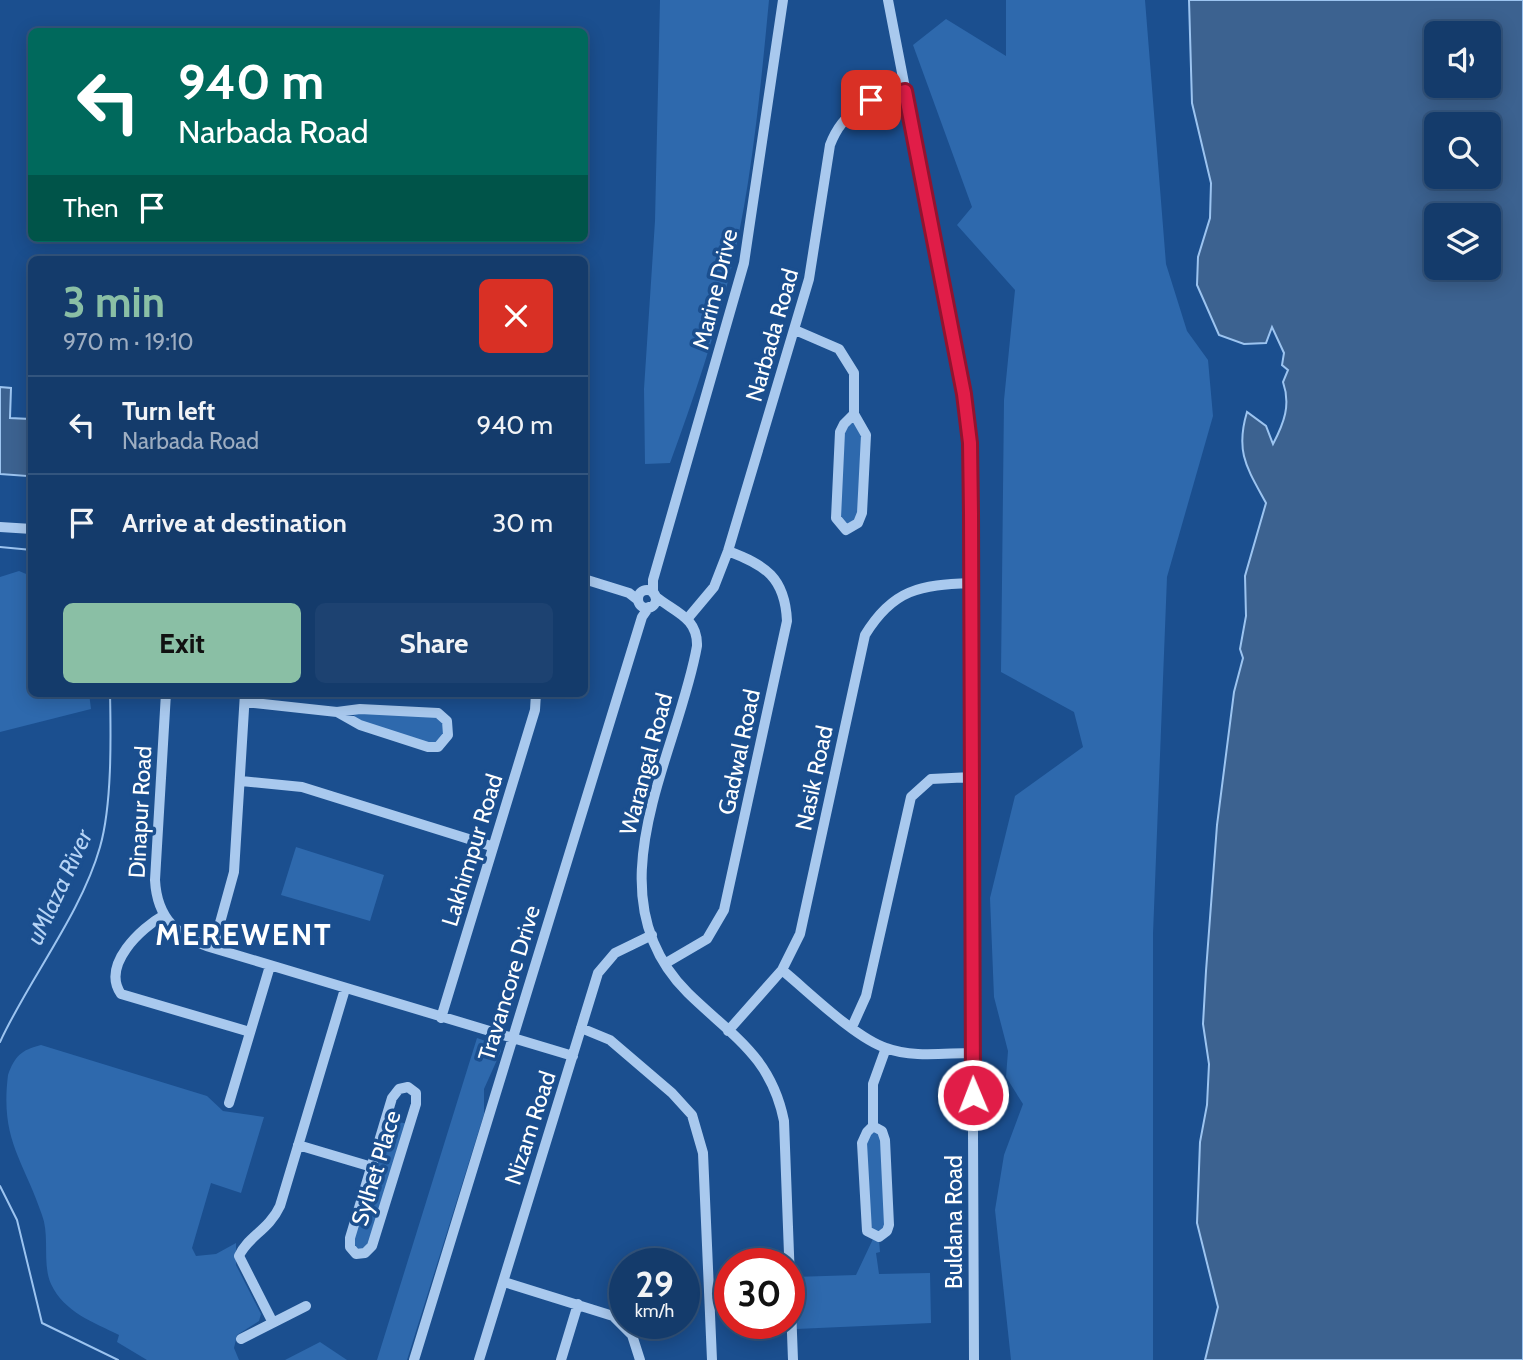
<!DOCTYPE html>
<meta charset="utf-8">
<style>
body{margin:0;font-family:Cabin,sans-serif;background:#1d4271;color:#f1f3f6;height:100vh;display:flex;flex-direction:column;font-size:26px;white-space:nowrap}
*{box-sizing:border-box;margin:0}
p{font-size:23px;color:#9dadc1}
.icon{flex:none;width:38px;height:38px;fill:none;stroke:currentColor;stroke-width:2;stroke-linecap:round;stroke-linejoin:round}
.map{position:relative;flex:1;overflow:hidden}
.sheet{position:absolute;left:28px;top:256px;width:560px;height:441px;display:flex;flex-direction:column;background:#143b6b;border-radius:10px;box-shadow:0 4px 18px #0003,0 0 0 2px #33557e}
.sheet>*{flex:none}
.banner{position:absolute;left:28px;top:28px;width:560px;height:214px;border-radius:10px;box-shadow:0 4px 18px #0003,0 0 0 2px #33557e;background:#00695c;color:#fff;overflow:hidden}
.fabs{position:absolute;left:1424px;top:21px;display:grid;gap:14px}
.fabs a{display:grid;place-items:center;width:77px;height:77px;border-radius:10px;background:#143b6b;box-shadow:0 4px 18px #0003,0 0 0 2px #33557e;font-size:35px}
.speed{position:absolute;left:609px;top:1248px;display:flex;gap:14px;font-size:35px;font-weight:700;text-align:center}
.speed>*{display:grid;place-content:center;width:91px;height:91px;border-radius:50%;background:#143b6b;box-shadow:0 4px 18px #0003,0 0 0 2px #33557e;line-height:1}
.speed small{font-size:18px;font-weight:400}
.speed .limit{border:10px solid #d22;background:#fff;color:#111}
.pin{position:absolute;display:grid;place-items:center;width:60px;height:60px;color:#fff;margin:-30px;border-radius:14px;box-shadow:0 4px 10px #0006}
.me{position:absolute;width:77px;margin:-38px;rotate:359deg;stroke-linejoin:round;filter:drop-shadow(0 0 5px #0008)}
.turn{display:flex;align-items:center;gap:24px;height:147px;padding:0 35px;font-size:32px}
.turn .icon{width:91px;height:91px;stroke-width:2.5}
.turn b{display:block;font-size:49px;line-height:60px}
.then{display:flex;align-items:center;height:66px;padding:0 35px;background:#0003;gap:14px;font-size:26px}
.round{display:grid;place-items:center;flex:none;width:74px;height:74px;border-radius:10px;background:#1d4271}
.headline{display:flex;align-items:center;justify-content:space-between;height:119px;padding:0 35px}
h1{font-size:42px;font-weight:800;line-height:52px;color:#8abfa5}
.cta{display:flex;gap:14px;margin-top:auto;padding:14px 35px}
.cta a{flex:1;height:80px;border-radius:10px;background:#8abfa5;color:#111;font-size:28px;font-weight:800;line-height:80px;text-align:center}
.cta a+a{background:#1d4271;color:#f1f3f6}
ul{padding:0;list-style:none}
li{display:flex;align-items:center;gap:21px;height:98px;padding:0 35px;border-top:2px solid #33557e}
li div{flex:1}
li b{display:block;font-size:26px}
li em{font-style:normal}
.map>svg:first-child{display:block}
.green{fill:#2e69ad}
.water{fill:#3c6290;stroke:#9cc4f0;stroke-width:2;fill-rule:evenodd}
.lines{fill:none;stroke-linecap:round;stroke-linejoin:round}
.stream{stroke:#9cc4f0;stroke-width:2}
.minor{stroke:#a9c9ee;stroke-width:10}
.route-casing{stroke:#92132f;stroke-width:18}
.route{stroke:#e11d48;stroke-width:12}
.labels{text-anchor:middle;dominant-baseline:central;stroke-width:7;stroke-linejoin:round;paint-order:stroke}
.street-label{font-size:23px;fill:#fff;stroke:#1b4f8f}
.water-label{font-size:24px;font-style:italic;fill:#b5d3f5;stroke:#1b4f8f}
.district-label{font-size:30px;font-weight:bold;letter-spacing:2px;fill:#fff;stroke:#1b4f8f}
</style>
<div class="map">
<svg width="1523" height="1360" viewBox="0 0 1523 1360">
<rect width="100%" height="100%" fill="#1b4f8f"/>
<path class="green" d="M660 0H769C761 84 752 182 732 265 716 332 694 398 670 463L645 464 644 389 655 221Z
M1006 0H1145L1166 264 1187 331 1208 360 1213 416 1167 577 1153 934V1360H1011L995 1210 1004 1155 1023 1104 1006 1077 1008 1051 994 997 990 898 1015 796 1083 747 1074 712 1001 672 1004 400 1015 290 957 225 972 207 913 45 946 19 1006 56Z
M852 421 864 431 861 509 851 526 839 522 844 429Z
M19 571 31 576 32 693H89L91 709 0 732V577Z
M359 712 440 717 446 729 439 742 429 743 357 721 354 715Z
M296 847 384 875 370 921 281 895Z
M477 1038 499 1046 501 1051 484 1089V1114L407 1360H377Z
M41 1045 207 1096 223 1111 264 1117 241 1193 211 1183 192 1248 196 1256 216 1254 236 1243V1265L261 1314 259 1321 237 1335 234 1348 239 1360H147L117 1342 119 1335C93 1322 64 1312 51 1284 42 1264 50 1236 42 1215 23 1159 0 1140 8 1075 15 1056 21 1050 41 1045Z
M389 1119 407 1124 370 1245 360 1251 353 1246 356 1230Z
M874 1131 880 1133 886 1229 872 1233 865 1148 871 1132Z
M873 1239 879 1240 880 1252 876 1253 879 1274 930 1273 931 1323 796 1329 794 1277 856 1275Z
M320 1342 347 1360H285Z"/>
<path class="water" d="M1189 0H1523V1360H1205L1218 1307 1197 1223 1200 1142 1207 1105 1209 1064 1203 1024 1206 971 1217 825 1234 692 1243 658 1240 649 1246 616 1245 576 1266 503C1247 468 1235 452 1247 412L1266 426 1273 444C1284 423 1291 405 1283 382L1288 370 1282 365 1284 353 1272 327 1266 343 1244 344 1219 335 1197 285 1198 257 1210 218 1211 183 1192 103ZM1437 33H1489V86H1437ZM1437 124H1489V177H1437ZM1437 215H1489V268H1437Z
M0 387 11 388 10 418 30 419 27 476 0 474Z"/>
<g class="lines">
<path class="stream" d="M0 547 32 550
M0 1042C29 979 81 914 100 847 112 805 111 738 110 693
M0 1186 17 1220 42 1323 118 1360"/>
<path class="minor" d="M888 0 964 394 970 443 974 1360
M795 330 839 349 854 373V414L866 435 862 513 858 523 846 530 836 518 840 432 844 424 854 414
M0 527 32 529
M584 579 629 593 638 600
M638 599a9 9 0 1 1 18 0a9 9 0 1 1-18 0Z
M653 593V580L744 263 783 0
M655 596C674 612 698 617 697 646 678 755 588 894 688 993 732 1036 771 1056 784 1121L793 1360
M688 618 714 587 728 551 809 279 830 145C844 108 870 100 905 91
M166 693 155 880C157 919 178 937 213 948L573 1056
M245 702 337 712
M360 709 438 713 447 721 448 735 438 747H428L360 725 337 712Z
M241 781 302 787 491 846
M164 915C141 928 101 965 121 994L250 1032
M213 948 234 872 245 693
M666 963 707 939 724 910 787 621C785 577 765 565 728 551
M782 970C808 991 855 1038 886 1048 912 1058 945 1053 972 1053
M441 1018 535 710 536 693
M852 1027 866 996 911 797 931 779 972 777
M581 1028 610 1040 672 1093 692 1115 703 1153 712 1360
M728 1031 782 970 800 934 865 635C893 589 920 585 971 583
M408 1087 416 1093V1104L372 1246 365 1253 356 1254 350 1247V1238L392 1098 399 1089Z
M229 1103 270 966
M873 1126 882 1131 885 1140 889 1225 887 1231 879 1237 867 1231 862 1143 867 1132 873 1126V1084L886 1048
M298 1145 372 1167
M504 1282 613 1316 632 1335 640 1360
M272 1321 239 1256C247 1237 269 1230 280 1206L345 989
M241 1339 306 1306
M414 1360 642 617 649 607
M479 1360 598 973 615 953 652 935
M561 1360 578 1304"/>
</g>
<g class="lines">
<g class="route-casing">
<path id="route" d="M871 100 905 91 964 394 970 443 971 513 973 1095"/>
</g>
<use href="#route" class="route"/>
</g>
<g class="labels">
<g class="street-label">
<text transform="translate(715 289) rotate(-76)">Marine Drive</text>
<text transform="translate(772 335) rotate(-74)">Narbada Road</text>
<text transform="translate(739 752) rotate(-78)">Gadwal Road</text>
<text transform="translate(646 764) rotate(-75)">Warangal Road</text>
<text transform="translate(814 778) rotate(-78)">Nasik Road</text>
<text transform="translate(140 812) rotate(-87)">Dinapur Road</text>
<text transform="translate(472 850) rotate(-73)">Lakhimpur Road</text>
<text transform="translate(509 983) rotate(-73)">Travancore Drive</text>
<text transform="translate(530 1128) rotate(-72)">Nizam Road</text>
<text transform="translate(376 1168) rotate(-73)">Sylhet Place</text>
<text transform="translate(954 1222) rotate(-90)">Buldana Road</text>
</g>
<g class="water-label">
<text transform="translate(59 887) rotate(-65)">uMlaza River</text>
</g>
<g class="district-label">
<text x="244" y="934">MEREWENT</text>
</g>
</g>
</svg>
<div class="fabs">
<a><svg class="icon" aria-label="sound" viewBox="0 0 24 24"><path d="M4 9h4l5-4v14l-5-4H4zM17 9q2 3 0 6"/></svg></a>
<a><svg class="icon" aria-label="search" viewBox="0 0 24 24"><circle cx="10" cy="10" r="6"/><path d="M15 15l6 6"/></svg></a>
<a><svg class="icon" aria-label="layers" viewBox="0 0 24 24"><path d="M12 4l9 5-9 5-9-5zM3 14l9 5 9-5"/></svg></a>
</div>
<div class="speed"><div>29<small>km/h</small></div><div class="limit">30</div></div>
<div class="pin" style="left:871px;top:100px;background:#d93025"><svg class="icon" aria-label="arrive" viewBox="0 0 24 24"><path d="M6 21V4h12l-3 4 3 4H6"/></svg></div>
<svg class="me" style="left:973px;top:1095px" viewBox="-20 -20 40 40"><circle r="17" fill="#e11d48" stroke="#fff" stroke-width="3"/><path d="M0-11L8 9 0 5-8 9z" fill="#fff"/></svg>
<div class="banner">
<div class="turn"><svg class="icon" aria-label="left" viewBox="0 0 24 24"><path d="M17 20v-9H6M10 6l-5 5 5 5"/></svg><div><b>940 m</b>Narbada Road</div></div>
<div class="then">Then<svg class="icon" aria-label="arrive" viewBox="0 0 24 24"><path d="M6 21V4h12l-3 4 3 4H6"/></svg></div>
</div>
<section class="sheet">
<div class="headline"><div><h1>3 min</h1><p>970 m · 19:10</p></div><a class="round" style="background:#d93025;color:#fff"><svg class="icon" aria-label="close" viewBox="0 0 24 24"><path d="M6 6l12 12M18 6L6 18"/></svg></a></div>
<ul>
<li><svg class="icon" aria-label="left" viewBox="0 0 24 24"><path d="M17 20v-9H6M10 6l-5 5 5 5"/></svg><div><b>Turn left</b><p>Narbada Road</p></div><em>940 m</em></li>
<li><svg class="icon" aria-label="arrive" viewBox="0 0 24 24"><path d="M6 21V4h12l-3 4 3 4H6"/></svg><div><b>Arrive at destination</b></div><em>30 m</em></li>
</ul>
<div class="cta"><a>Exit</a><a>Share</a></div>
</section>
</div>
